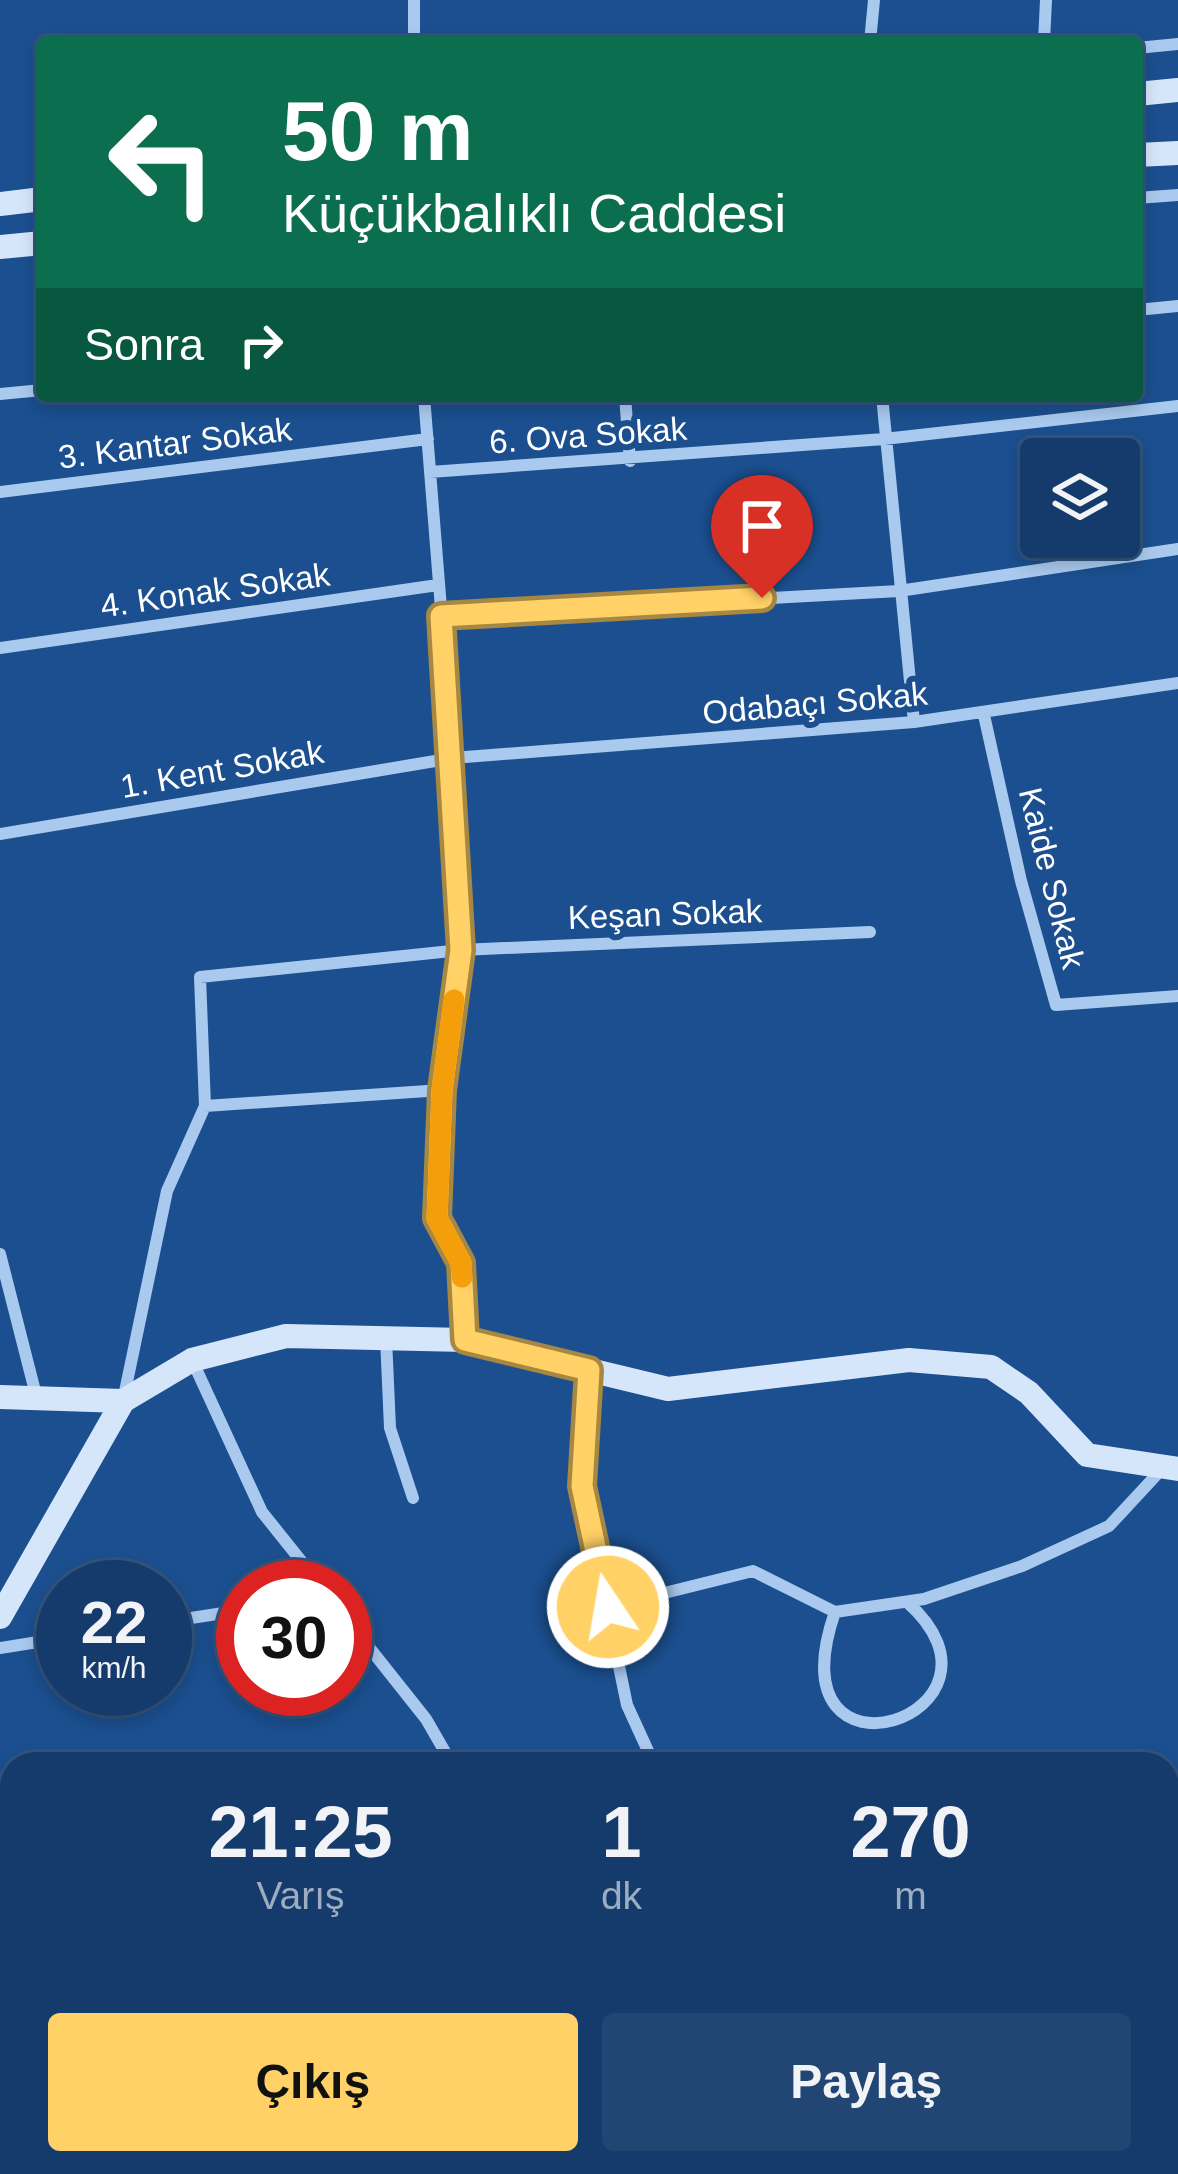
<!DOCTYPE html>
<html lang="tr">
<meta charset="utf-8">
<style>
body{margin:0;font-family:Helvetica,sans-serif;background:#214673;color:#f1f3f6;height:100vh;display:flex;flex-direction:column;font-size:45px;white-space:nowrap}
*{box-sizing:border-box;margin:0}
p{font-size:39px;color:#9dadc1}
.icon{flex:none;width:66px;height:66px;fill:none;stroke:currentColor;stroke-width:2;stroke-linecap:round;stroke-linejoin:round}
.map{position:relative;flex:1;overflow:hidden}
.drawer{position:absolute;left:0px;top:1752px;width:1179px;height:423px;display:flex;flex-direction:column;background:#143b6b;border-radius:36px 36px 0 0;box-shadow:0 6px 18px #0003,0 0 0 3px #33557e}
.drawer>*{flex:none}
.top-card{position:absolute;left:36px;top:36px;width:1107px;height:366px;border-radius:12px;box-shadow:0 6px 18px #0003,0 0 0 3px #33557e;background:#0b6e4f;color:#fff;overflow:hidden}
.tools{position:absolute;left:1020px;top:438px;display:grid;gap:24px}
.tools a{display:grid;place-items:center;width:120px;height:120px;border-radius:12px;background:#143b6b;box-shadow:0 6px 18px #0003,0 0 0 3px #33557e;font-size:60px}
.speed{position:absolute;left:36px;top:1560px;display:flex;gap:24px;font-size:60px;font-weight:700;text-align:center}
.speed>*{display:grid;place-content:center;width:156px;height:156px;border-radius:50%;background:#143b6b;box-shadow:0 6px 18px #0003,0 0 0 3px #33557e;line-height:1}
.speed small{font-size:30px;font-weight:400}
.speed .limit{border:18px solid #d22;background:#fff;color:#111}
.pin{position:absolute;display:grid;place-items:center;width:102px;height:102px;color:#fff;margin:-123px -51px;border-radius:50% 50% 50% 0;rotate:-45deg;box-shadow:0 0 12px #0007}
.pin .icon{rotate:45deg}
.me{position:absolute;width:132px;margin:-66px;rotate:348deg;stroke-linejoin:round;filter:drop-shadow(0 0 9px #0008)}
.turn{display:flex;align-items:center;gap:42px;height:252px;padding:0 48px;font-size:54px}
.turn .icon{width:156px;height:156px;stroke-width:2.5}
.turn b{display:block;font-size:84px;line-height:102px}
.then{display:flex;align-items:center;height:114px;padding:0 48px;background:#0003;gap:24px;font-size:45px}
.eta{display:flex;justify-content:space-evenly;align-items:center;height:204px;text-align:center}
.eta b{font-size:72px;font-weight:700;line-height:84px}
.cta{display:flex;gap:24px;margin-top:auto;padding:24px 48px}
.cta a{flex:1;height:138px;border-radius:12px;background:#ffd166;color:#111;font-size:48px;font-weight:700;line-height:138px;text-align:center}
.cta a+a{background:#214673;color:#f1f3f6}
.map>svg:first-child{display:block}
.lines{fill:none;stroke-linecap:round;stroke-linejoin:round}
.street{stroke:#a9c9ee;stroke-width:12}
.secondary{stroke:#d6e6fa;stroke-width:24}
.route-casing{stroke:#a68842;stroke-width:30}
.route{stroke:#ffd166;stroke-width:21}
.slow{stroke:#f59e0b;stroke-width:21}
.labels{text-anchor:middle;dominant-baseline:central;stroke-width:12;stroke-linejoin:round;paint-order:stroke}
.street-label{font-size:33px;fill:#fff;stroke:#1b4f8f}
</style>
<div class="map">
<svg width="1178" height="2174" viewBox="0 0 1178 2174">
<rect width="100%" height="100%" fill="#1b4f8f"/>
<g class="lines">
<path class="street" d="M414 42V0
M870 42 874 0
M1044 42 1046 0
M1137 48 1178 44
M1137 198 1178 195
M1137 310 1178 306
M0 394 42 390
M424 396 453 758 461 950 442 1090 437 1218 461 1263 465 1339
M625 396 630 461
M882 396 914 722
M430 472 884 439 1178 406
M0 492 428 439
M441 616 899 591 1178 549
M0 648 438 585
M984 715 1021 881 1056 1005 1178 996
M0 834 453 758 914 722 1178 683
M205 1106 442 1090
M0 1254 37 1399
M386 1338 390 1428 413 1498
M192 1360 262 1512 322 1587
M588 1371 582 1487 627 1705 654 1764
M123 1401 167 1191 205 1106 200 977 461 950 870 932
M608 1607 753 1571 835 1612 924 1599 1022 1566 1109 1526 1161 1470
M835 1612C769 1802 1033 1714 907 1602
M345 1617 426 1719 452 1764
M165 1622 243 1610
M0 1648 63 1638
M1167 1891 1178 1897
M0 1898 12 1895
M0 2031 12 2027
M1167 2052 1178 2056
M5 2174 37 2163"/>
<path class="secondary" d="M1137 94 1178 90
M1137 155 1178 153
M0 204 42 199
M0 247 42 243
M0 1397 123 1401 192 1360 286 1336 465 1340 668 1389 909 1360 991 1367 1029 1393 1087 1455 1178 1469
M0 1617 123 1401
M0 1791 12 1842
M1167 2106 1178 2087
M106 2163 111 2174
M1128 2174 1135 2163"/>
</g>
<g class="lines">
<g class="route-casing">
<path id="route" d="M608 1607 582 1486 589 1370 465 1340 461 1263 437 1218 442 1090 461 950 441 616 762 598"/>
</g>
<use href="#route" class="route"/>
<path class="slow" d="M454 1000 442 1090 437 1218 461 1263 462 1277"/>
</g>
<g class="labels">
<g class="street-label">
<text transform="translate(588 435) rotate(-4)">6. Ova Sokak</text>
<text transform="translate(175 443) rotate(-7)">3. Kantar Sokak</text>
<text transform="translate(215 590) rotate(-8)">4. Konak Sokak</text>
<text transform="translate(815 703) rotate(-5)">Odabaçı Sokak</text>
<text transform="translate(222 769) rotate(-10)">1. Kent Sokak</text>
<text transform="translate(1052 878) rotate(76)">Kaide Sokak</text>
<text transform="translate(665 914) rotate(-2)">Keşan Sokak</text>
</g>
</g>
</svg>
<div class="tools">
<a><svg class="icon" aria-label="layers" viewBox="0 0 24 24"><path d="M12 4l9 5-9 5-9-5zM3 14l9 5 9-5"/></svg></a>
</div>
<div class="speed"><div>22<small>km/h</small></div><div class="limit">30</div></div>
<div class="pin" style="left:762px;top:598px;background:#d93025"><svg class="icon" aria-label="arrive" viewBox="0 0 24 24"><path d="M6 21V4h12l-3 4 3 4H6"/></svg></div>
<svg class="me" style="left:608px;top:1607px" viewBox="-20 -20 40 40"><circle r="17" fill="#ffd166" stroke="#fff" stroke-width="3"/><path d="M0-11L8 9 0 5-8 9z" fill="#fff"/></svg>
<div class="top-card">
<div class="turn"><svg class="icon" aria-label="left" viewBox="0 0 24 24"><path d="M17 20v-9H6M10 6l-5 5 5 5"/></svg><div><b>50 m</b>Küçükbalıklı Caddesi</div></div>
<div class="then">Sonra<svg class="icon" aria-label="right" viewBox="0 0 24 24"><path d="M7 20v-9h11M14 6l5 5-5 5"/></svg></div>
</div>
<section class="drawer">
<div class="eta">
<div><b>21:25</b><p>Varış</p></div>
<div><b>1</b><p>dk</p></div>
<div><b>270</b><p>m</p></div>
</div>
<div class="cta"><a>Çıkış</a><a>Paylaş</a></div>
</section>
</div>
